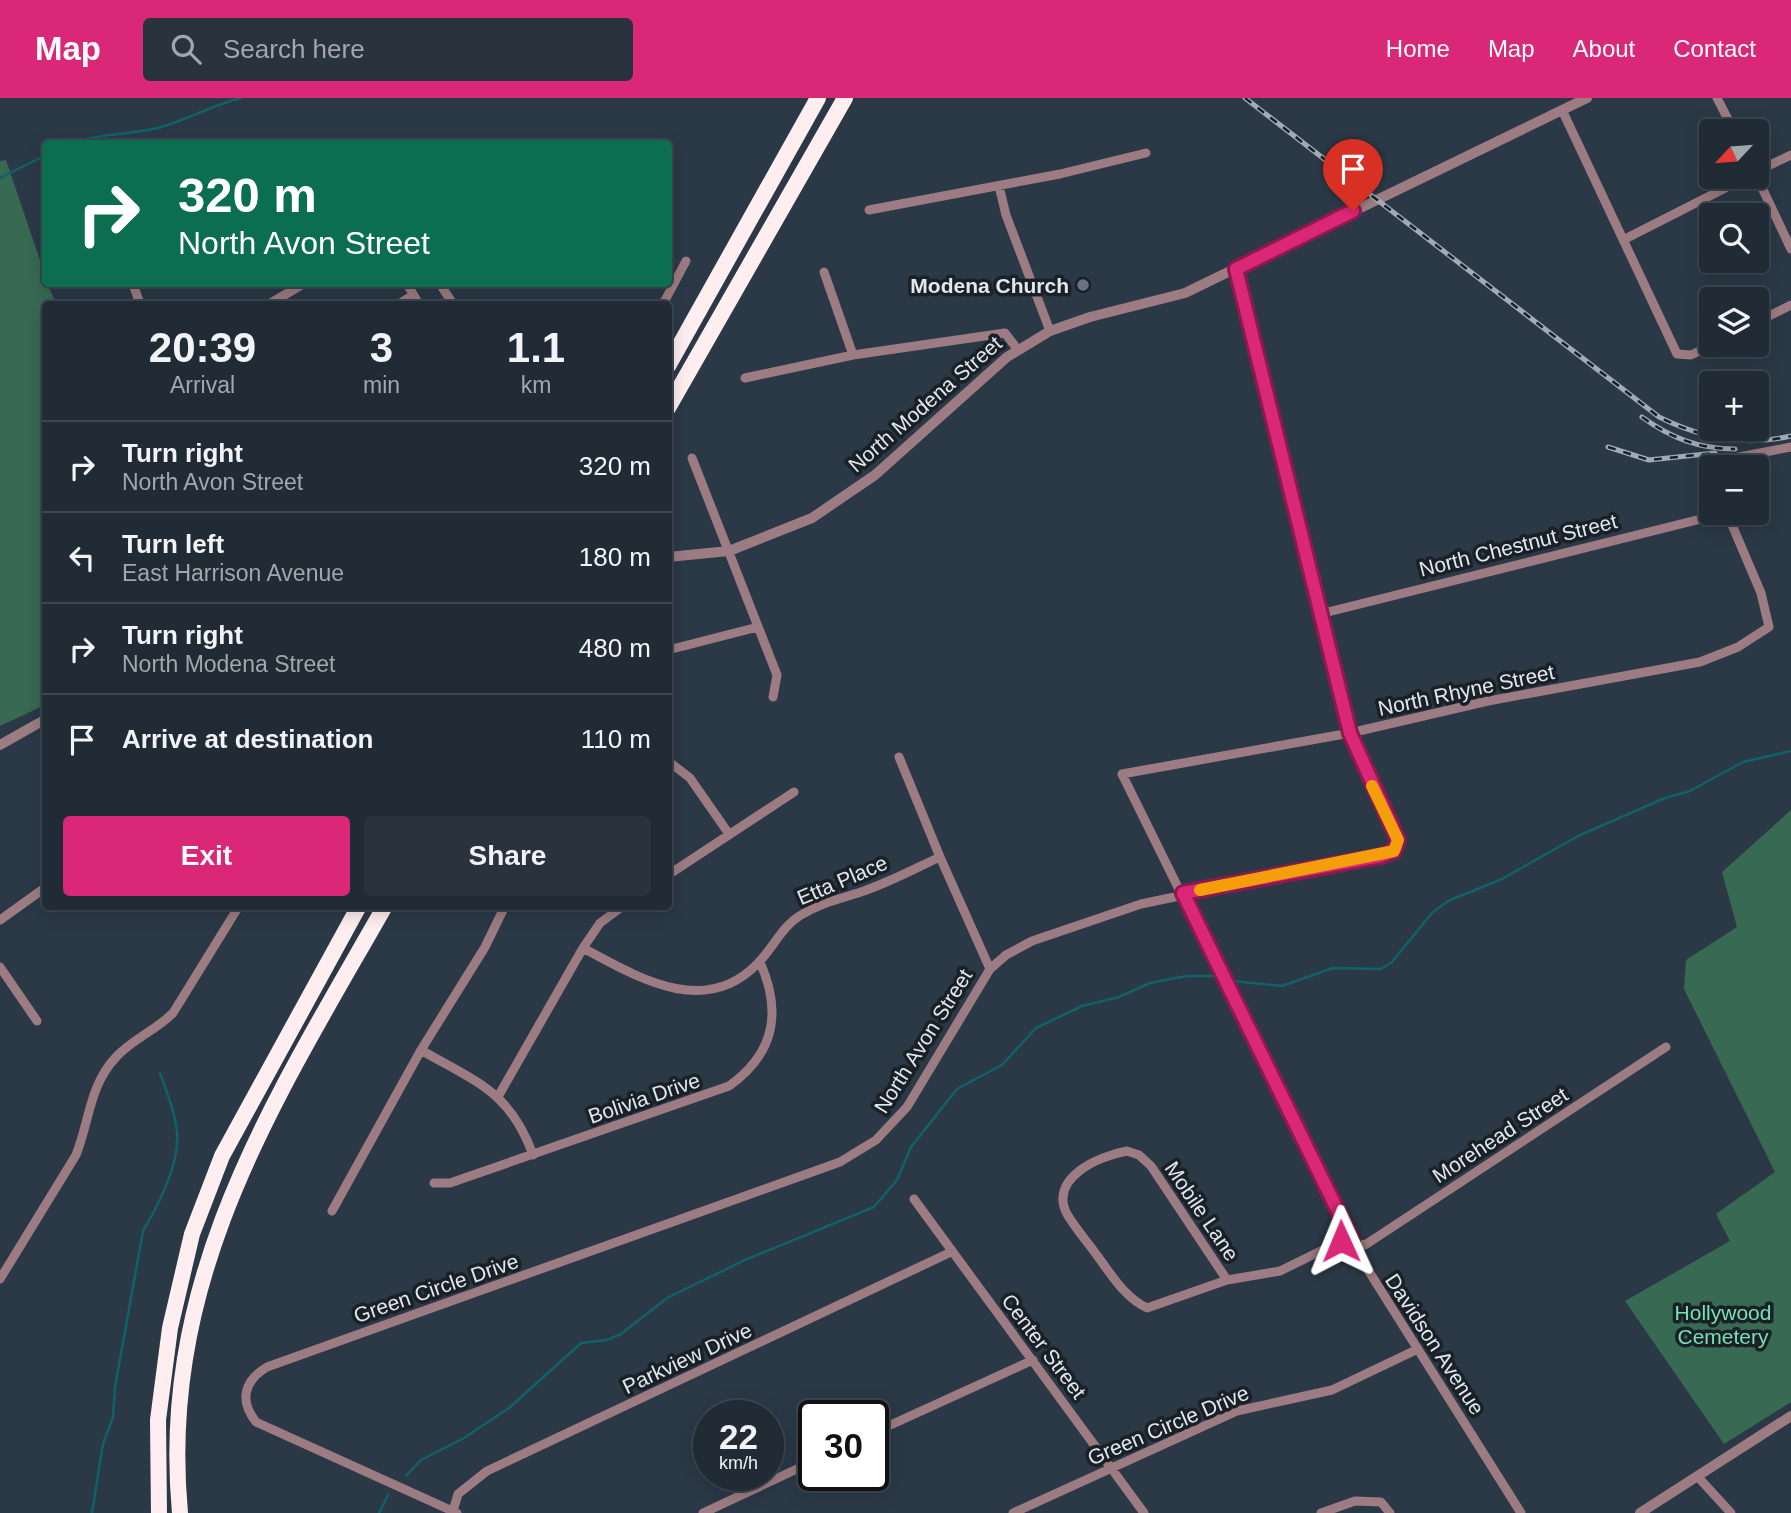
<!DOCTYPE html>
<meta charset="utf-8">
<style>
body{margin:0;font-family:Helvetica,sans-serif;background:#28333d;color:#f1f3f6;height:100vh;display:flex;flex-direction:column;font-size:26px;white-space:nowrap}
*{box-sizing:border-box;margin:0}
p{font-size:23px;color:#a2a7ad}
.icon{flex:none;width:38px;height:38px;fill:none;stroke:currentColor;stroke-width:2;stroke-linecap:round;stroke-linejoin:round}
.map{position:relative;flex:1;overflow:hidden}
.details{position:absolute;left:42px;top:203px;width:630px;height:609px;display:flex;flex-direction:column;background:#202b35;border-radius:7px;box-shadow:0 4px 18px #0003,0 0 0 2px #3d4750}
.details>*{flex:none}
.guide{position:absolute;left:42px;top:42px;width:630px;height:147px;border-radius:7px;box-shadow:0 4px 18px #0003,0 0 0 2px #3d4750;background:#0b6e4f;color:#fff;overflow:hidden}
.needle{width:46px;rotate:244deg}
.buttons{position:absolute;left:1699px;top:21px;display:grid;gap:14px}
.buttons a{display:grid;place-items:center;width:70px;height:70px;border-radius:7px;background:#202b35;box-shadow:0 4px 18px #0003,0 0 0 2px #3d4750;font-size:35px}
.speed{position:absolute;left:693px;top:1302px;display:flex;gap:14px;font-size:35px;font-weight:700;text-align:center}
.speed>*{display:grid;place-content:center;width:91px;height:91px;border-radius:50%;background:#202b35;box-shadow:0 4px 18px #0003,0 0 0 2px #3d4750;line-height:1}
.speed small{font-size:18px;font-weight:400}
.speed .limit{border:4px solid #111;border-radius:10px;background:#fff;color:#111}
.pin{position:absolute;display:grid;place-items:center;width:60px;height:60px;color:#fff;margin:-72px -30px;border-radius:50% 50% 50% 0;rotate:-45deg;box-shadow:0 0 7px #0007}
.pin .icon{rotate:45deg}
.me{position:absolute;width:77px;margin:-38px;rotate:359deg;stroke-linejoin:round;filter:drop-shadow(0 0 5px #0008)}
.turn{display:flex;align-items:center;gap:24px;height:147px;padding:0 21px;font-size:32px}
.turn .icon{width:91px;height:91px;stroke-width:2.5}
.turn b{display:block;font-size:49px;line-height:60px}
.eta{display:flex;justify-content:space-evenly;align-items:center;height:119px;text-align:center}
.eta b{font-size:42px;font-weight:700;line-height:49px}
.button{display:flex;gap:14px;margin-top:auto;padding:14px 21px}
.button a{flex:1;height:80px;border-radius:7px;background:#db2777;color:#fff;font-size:28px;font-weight:700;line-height:80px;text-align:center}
.button a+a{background:#28333d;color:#f1f3f6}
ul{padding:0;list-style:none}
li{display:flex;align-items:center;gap:21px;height:91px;padding:0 21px;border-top:2px solid #3d4750}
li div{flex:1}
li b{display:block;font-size:26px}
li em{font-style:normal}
header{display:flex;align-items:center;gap:42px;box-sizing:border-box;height:98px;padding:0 35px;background:#db2777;color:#fff}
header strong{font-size:33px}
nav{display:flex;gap:38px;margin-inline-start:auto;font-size:24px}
.search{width:490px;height:63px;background:#28333d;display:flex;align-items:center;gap:18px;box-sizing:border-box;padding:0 24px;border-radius:7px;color:#a2a7ad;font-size:26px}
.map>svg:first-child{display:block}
.green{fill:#386953}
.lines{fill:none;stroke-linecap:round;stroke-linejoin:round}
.stream{stroke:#106267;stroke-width:2.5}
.minor{stroke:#9c7c82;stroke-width:9}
.tertiary{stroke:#9c7c82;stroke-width:10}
.motorway{stroke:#feeef0;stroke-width:16}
.rail-casing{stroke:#a0abb6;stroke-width:5}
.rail{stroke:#192026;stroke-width:2.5;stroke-dasharray:8;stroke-linecap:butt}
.route-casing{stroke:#8e194d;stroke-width:18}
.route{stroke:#db2777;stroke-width:12}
.slow{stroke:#f59e0b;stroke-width:12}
.worship-dot{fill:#6b7280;stroke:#192026;stroke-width:2.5}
.labels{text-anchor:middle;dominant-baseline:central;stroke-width:7;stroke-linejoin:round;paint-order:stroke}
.poi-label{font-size:21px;font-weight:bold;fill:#dfe8f1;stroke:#192026;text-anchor:end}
.street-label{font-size:21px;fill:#dfe8f1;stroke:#192026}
.park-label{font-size:21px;fill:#77e2b3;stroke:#192026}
</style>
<header>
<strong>Map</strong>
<div class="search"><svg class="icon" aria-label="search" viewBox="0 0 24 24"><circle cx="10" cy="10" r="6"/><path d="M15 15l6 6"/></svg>Search here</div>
<nav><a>Home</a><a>Map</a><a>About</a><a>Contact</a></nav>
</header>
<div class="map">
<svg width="1791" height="1415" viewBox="0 0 1791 1415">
<rect width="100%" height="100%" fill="#2b3947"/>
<path class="green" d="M6 62 45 177 46 186H48L56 206H46L45 607 0 628V63Z
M1791 712V1304L1724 1346 1625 1203 1730 1143 1716 1116 1775 1074 1684 891 1686 862 1737 829 1722 774Z"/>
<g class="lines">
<path class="stream" d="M65 46C96 36 127 37 158 30 187 22 212 7 241 0
M0 80 46 57
M1232 883 1282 888 1333 870 1380 871 1391 865 1432 815 1448 803 1502 781 1578 738 1665 700 1690 693 1743 664 1791 653
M406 1378 421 1362 464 1340 509 1310 581 1245 607 1242 621 1236 667 1200 745 1162 874 1109 897 1082 911 1049 957 991 1002 967 1036 930 1082 908 1119 899 1150 885 1186 878H1217
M92 1415 103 1346 113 1319 115 1289 143 1133C159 1106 180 1066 177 1034 175 1015 167 994 160 975
M379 1415 388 1397"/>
<path class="minor" d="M1717 0 1734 33
M1562 12 1677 256 1691 257 1712 247
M1757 73 1791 57
M1757 79 1791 151
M999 88 1006 117 1050 233
M869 112 1060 76 1146 55
M1623 142 1747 79
M824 174 853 257
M133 186 140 206
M407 186 419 206
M440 186 453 206
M269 206 303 186
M399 206 413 197
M663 206 686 163
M1757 224 1791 207
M745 280 853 257 1005 235 1018 252
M692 360 777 577 773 599
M1720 369 1734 360 1791 349
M1320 516 1725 415
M668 552 758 529
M899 659 940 759 990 871
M668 663 690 680 729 736
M668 777 794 694
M0 822 46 789
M583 850C637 879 705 921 758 865 774 849 781 829 801 817 820 805 840 801 861 794 888 785 914 771 940 759
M0 869 37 923
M421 952C476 984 510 993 533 1057
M499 997 583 850 600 825 623 808
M1127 1053 1139 1057 1151 1068 1227 1182 1147 1210C1124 1199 1111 1176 1096 1156 1087 1143 1075 1130 1067 1116 1048 1080 1099 1058 1127 1053Z
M434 1085H450L729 988C775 955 782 914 760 864
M914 1101 1144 1415
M332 1113 421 952 485 849 505 808
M0 1181 76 1057C90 1022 89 987 117 958 133 941 156 932 173 915L239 808
M1227 1182 1280 1173 1341 1143 1365 1147 1666 949
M873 1335 1033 1262
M1698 1379 1731 1415
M453 1413 458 1396 487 1373 951 1154
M457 1415 256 1324C239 1302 244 1283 267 1269L840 1064 876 1042 907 1009 990 871 1006 857 1032 843 1141 806 1394 753 1398 742 1350 635 1236 171
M703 1415 814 1363
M1013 1415 1237 1313 1332 1292 1418 1251
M1321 1415 1355 1403 1381 1404 1390 1415
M1521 1415 1363 1164 1122 676 1350 635 1488 603 1700 564 1738 549 1769 529 1761 495 1727 415"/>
<path class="tertiary" d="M668 459 729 453 812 420 875 377 1007 259 1050 233 1090 219 1185 195 1587 0
M0 647 46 621
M1640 1415 1791 1318"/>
<path class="motorway" d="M668 268 818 0
M668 310 845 0
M159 1415 158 1322 170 1230 192 1136 222 1058 359 808
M180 1415C158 1179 274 1003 385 808"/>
<g class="rail-casing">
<path id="rail" d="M1245 0 1659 319C1701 340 1745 349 1791 338
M1642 319C1671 340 1699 351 1735 351
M1608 349 1649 362 1715 355"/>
</g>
<use href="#rail" class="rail"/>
</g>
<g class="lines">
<g class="route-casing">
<path id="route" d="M1341 1143 1352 1142 1183 795 1381 758 1394 753 1398 742 1350 635 1236 171 1353 113"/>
</g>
<use href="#route" class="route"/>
<path class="slow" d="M1200 792 1394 753 1398 742 1372 688"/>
</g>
<circle class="worship-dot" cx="1083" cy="187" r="7"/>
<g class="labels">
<g class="poi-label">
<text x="1069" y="187">Modena Church</text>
</g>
<g class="street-label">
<text transform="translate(925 306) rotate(-41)">North Modena Street</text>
<text transform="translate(1518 447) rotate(-14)">North Chestnut Street</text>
<text transform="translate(1466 592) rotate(-12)">North Rhyne Street</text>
<text transform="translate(842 782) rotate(-23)">Etta Place</text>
<text transform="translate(923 943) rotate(-58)">North Avon Street</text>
<text transform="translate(644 1000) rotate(-19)">Bolivia Drive</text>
<text transform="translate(1500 1037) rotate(-33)">Morehead Street</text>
<text transform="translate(1202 1113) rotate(56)">Mobile Lane</text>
<text transform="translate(436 1190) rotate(-19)">Green Circle Drive</text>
<text transform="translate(1435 1246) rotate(57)">Davidson Avenue</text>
<text transform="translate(1044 1248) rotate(53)">Center Street</text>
<text transform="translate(687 1260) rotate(-25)">Parkview Drive</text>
<text transform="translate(1168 1327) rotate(-23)">Green Circle Drive</text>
</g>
<g class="park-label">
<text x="1723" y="1214">Hollywood<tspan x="1723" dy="24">Cemetery</tspan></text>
</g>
</g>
</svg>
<div class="buttons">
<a><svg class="needle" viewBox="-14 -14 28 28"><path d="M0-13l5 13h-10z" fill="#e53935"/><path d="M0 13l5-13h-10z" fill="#a2a7ad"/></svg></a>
<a><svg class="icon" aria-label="search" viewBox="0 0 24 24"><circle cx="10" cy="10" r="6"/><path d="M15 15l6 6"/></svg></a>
<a><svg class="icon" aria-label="layers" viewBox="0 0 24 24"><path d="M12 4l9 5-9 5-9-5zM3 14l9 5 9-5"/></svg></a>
<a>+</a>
<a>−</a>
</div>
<div class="speed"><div>22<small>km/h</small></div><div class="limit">30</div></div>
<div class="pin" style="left:1353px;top:113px;background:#d93025"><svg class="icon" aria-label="arrive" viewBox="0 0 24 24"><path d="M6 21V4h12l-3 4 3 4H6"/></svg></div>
<svg class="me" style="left:1341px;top:1143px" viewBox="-20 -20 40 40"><path d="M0-17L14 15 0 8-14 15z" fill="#db2777" stroke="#fff" stroke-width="4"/></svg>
<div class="guide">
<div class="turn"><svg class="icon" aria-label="right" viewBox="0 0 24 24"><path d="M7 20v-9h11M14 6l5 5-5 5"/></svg><div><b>320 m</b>North Avon Street</div></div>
</div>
<section class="details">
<div class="eta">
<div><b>20:39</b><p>Arrival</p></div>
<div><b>3</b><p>min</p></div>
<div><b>1.1</b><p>km</p></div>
</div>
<ul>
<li><svg class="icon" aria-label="right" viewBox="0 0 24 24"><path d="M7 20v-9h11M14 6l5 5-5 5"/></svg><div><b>Turn right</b><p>North Avon Street</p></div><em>320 m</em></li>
<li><svg class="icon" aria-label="left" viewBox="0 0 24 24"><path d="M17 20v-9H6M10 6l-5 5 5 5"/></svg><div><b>Turn left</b><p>East Harrison Avenue</p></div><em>180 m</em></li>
<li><svg class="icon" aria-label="right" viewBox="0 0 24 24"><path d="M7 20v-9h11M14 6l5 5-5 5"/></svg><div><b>Turn right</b><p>North Modena Street</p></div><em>480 m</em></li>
<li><svg class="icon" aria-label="arrive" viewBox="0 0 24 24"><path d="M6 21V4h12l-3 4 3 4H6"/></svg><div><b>Arrive at destination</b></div><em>110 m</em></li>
</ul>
<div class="button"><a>Exit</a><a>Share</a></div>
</section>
</div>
